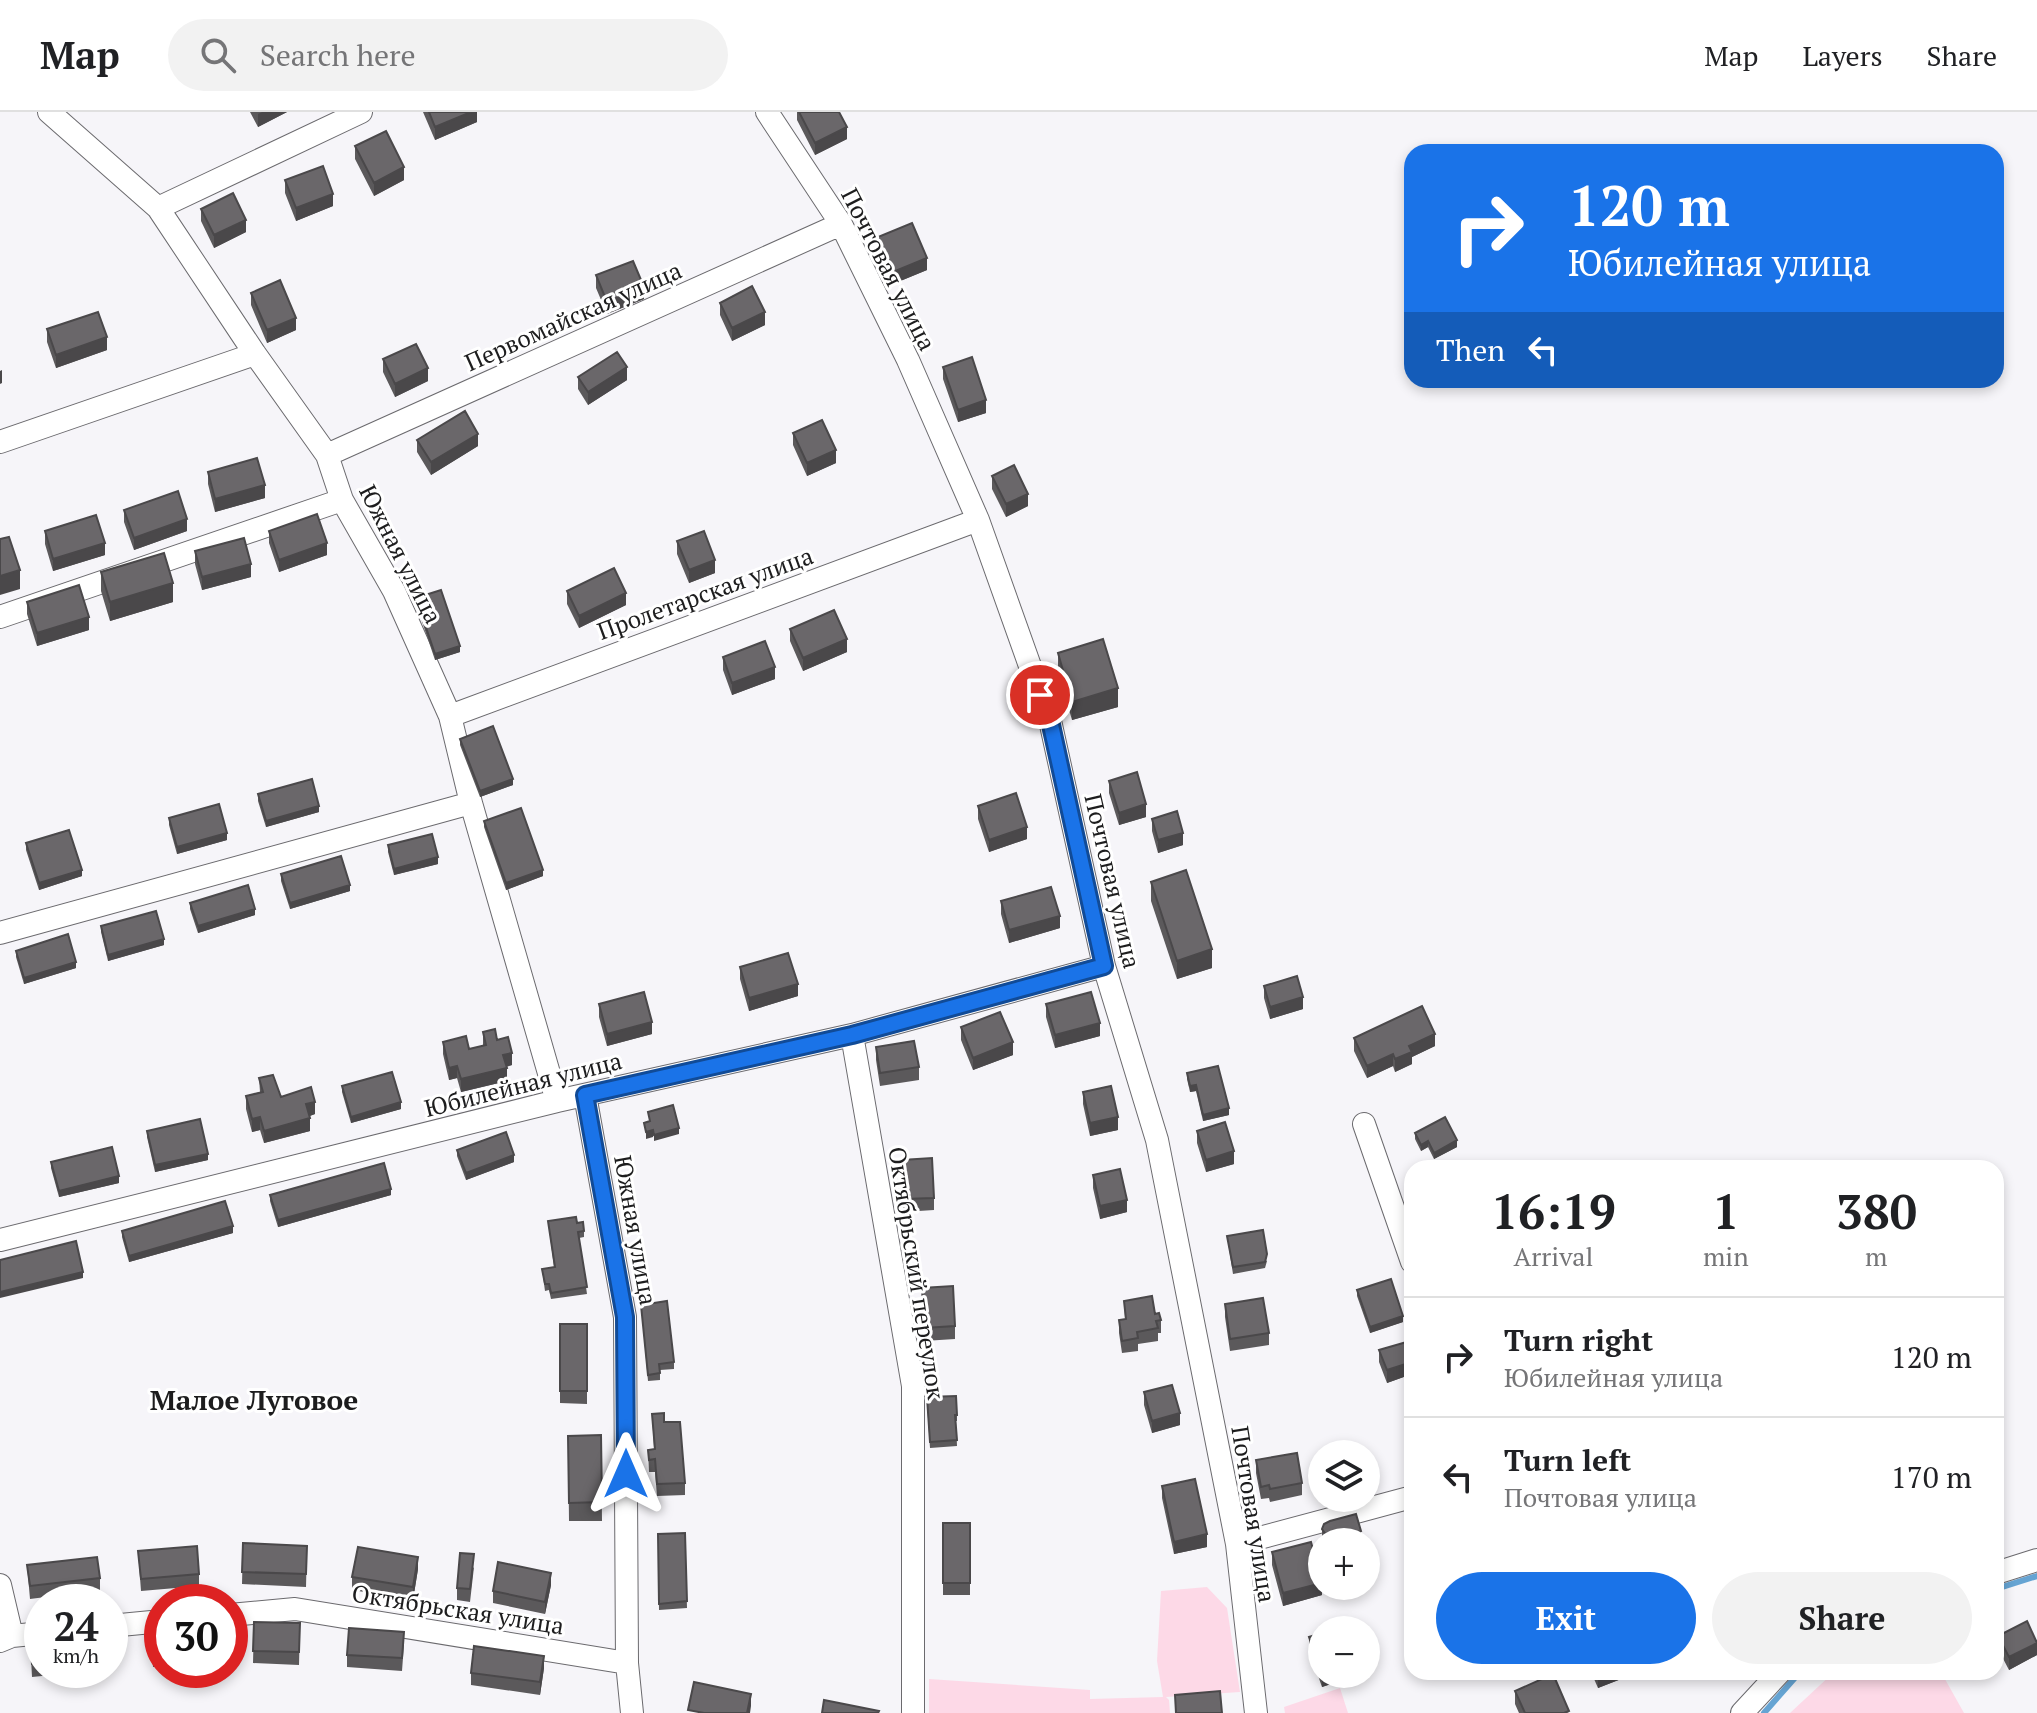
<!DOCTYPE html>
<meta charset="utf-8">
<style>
body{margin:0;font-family:"PT Serif",serif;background:#f2f2f2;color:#202124;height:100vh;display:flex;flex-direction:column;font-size:30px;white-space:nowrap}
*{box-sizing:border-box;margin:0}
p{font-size:26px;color:#757577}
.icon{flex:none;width:44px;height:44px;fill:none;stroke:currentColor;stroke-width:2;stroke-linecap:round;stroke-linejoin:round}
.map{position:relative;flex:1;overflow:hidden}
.side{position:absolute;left:1404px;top:1048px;width:600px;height:520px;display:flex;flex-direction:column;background:#fff;border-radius:24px;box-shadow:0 4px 12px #0003}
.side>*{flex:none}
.hud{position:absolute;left:1404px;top:32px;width:600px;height:244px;border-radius:24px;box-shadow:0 4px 12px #0003;background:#1a73e8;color:#fff;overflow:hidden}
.buttons{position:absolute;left:1308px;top:1328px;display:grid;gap:16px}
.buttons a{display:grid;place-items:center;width:72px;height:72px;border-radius:50%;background:#fff;box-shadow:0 4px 12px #0003;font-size:40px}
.speed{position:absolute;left:24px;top:1472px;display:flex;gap:16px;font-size:40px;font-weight:700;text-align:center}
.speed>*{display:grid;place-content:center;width:104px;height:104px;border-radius:50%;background:#fff;box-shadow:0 4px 12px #0003;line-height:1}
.speed small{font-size:20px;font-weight:400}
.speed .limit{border:12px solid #d22;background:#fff;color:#111}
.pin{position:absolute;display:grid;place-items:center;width:68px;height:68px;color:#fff;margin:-34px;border:4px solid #fff;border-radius:50%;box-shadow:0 2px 8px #0007}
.me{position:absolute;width:88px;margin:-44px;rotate:0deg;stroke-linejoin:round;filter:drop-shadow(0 0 6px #0008)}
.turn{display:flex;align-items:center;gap:28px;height:168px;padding:0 32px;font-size:36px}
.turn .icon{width:104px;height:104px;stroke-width:2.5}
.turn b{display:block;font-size:56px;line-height:68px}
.then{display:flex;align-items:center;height:76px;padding:0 32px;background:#0003;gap:16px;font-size:30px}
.eta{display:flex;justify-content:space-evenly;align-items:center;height:136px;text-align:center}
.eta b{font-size:48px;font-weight:600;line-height:56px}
.button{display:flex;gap:16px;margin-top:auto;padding:16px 32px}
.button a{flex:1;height:92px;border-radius:48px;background:#1a73e8;color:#fff;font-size:32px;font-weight:600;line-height:92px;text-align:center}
.button a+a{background:#f2f2f2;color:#202124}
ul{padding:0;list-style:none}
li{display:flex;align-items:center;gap:24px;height:120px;padding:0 32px;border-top:2px solid #e0e0e0}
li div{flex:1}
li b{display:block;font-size:30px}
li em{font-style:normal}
header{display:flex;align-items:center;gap:48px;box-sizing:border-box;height:112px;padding:0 40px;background:#fff;border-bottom:2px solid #e0e0e0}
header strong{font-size:38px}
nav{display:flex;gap:44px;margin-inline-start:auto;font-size:28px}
.search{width:560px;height:72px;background:#f2f2f2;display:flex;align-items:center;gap:20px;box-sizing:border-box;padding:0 28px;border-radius:44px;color:#757577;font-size:30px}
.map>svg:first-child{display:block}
.green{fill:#fdd9e7}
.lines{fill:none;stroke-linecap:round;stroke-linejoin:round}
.stream{stroke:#66a4d3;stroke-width:6}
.minor-casing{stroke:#6b6a6e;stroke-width:24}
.minor{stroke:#fff;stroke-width:22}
.wall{fill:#5b595b}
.shaded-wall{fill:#4a484a}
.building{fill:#6a676a;stroke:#4a484a;stroke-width:2}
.route-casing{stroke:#114b97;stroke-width:20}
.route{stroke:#1a73e8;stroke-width:14}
.labels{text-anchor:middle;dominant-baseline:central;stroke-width:6;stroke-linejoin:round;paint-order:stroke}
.street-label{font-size:24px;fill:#1d1d1e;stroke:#fff}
.quarter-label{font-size:28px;font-weight:bold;fill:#1d1d1e;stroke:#fff}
</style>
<header>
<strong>Map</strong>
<div class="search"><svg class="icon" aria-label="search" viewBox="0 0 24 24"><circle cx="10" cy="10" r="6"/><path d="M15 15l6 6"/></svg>Search here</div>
<nav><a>Map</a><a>Layers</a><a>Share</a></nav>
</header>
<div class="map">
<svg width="2037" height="1601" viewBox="0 0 2037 1601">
<rect width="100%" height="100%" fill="#f6f5f9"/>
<path class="green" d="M1207 1475 1227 1496 1240 1580 1166 1585 1169 1588 1170 1601H929V1567L1090 1578V1587L1163 1585 1157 1549 1161 1479Z
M1834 1560H1941L1964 1601H1790Z
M1340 1576 1348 1601H1285L1284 1595Z"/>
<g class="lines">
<path class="stream" d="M1996 1477 2037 1464
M1764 1601 1800 1560"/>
<g class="minor-casing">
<path id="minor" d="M49 0 158 96 255 242 327 343 342 388 394 479 450 604 471 691 557 989
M767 0 841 112 908 248 978 408 1051 613 1104 854 1157 1028 1237 1432 1256 1601
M158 96 361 0
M0 330 255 242
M327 343 841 112
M0 505 342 388
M450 604 978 408
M0 821 471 691
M852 923 913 1274V1601
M585 983 625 1205 627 1551
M1364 1012 1412 1150
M0 1128 557 989 852 923 1104 854
M1237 1432 1412 1385
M1996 1461 2037 1448
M0 1473 12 1524
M230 1503 295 1497 627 1551 632 1601
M110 1514 162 1509
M0 1529 12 1524 42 1521
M1742 1601 1780 1560"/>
</g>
<use href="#minor" class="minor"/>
</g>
<path class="wall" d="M250 0H287L258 15Z
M423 0H477V10L435 28Z
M797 0H839L847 27 815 43 797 8Z
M355 34 404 68 374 84 355 47Z
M285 68 333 94 296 109 285 81Z
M201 97 246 120 214 136 201 109Z
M878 125 927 158 893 172 878 138Z
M596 163 644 187 607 202 596 176Z
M251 181 296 218 267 231 251 193Z
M720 191 765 213 732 229 720 203Z
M47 217 107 238 56 256 47 230Z
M383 247 428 269 395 285 383 260Z
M943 255 986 301 958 310 943 267Z
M578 265 627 268 588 293 578 277Z
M793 321 836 351 807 364 793 333Z
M417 328 478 334 431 363 417 340Z
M208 360 265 386 215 400 208 372Z
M992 364 1028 394 1006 405 992 377Z
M124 398 187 419 134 438 124 410Z
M45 419 105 443 53 459 45 432Z
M269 419 327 443 279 460 269 431Z
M677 429 715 461 689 471 677 442Z
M195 439 251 465 202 478 195 452Z
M101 460 173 490 110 509 101 479Z
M567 479 626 493 579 516 567 492Z
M416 486 460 540 435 548 416 492Z
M27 490 89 518 37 534 27 502Z
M790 517 847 540 803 559 790 529Z
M1058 541 1118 595 1072 608 1058 559Z
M723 545 775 567 732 583 723 558Z
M460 627 513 673 480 685 460 633Z
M1109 669 1146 705 1119 713 1109 681Z
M258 682 319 700 266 715 258 689Z
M978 694 1027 727 989 740 978 707Z
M169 706 227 728 177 742 169 713Z
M1152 707 1183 733 1158 741 1152 719Z
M484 709 543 764 506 778 484 715Z
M26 731 82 764 39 778 26 738Z
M388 733 438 752 394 763 388 740Z
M281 762 350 779 290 797 281 769Z
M1151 770 1212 856 1177 867 1151 789Z
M1001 789 1060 816 1009 831 1001 802Z
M190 791 255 803 198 821 190 797Z
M101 814 164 833 108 849 101 820Z
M16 839 76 856 24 872 16 845Z
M740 855 798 884 749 899 740 867Z
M1264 874 1303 897 1270 907 1264 886Z
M599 892 652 922 607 934 599 905Z
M1046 892 1100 924 1055 936 1046 905Z
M961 915 1013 943 973 958 961 928Z
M483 920 497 928 512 953 506 955 507 969 461 980 457 966 449 968 443 942V930L469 937 483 934Z
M1354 926 1435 934 1412 945V952L1395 960 1393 954 1367 966 1354 939Z
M876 935 919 955V968L880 974 876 948Z
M1187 961 1229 1003 1203 1009 1196 979 1190 980 1187 967Z
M259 966 281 985 315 1002 310 1004V1019L264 1031 260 1018 252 1020 246 997V984L260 980Z
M342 974 401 997 351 1011 342 980Z
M1083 980 1118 1018 1090 1024 1083 992Z
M147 1019 208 1048 155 1060 147 1025Z
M1197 1019 1234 1052 1206 1060 1197 1031Z
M1415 1021 1457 1035 1434 1047 1428 1035 1421 1039 1415 1027Z
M457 1038 514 1050 466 1068 457 1044Z
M902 1048 934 1086V1098L903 1100Z
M51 1050 119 1071 59 1085 51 1056Z
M1093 1063 1127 1100 1100 1107 1093 1076Z
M270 1083H391L278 1115 270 1089Z
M548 1109 577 1111 584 1119V1125L579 1126 587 1182 551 1187 549 1178 545 1179 542 1157 554 1155Z
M122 1119 233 1121 129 1150 122 1125Z
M1227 1124 1267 1149 1265 1156 1233 1162Z
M922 1176 955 1214V1227L924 1229Z
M1357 1178 1403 1210 1370 1221 1357 1184Z
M1124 1189 1155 1202 1161 1208V1221H1158V1229L1138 1232V1239L1122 1241 1119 1221V1208L1125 1207Z
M1225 1192 1269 1221V1233L1230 1239 1225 1205Z
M641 1193 674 1250V1257L660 1258V1268L648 1269Z
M560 1212H587V1292L560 1291Z
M1412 1236V1262L1387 1271 1379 1250V1238Z
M1144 1280 1180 1313 1152 1321 1144 1293Z
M927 1292 957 1303V1309H956L957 1334 930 1336Z
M652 1302 664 1310 685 1371V1383L657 1384 655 1360H649L648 1338 654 1337Z
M1412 1312V1340L1407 1326V1313Z
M601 1323 602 1409H569L568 1324Z
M1256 1348 1302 1371V1383L1270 1390 1269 1386 1261 1387 1256 1361Z
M1162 1374 1207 1435 1174 1442 1162 1386Z
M943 1411H970V1483H943Z
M1322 1417 1361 1425 1341 1430H1327L1322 1424Z
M685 1421 687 1496 659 1498 658 1422Z
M243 1431 307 1434 306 1475 242 1472Z
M138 1439 199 1462V1474L141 1479Z
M1272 1440 1322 1483 1283 1494 1272 1453Z
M27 1453 100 1466V1478L30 1487Z
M474 1455 470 1490 457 1488V1476Z
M418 1457 413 1488 352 1478V1465Z
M551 1473 545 1502 493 1491V1479Z
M254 1510 300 1511 299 1553 253 1551Z
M162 1515V1554L153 1555 151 1516Z
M1998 1524 2037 1528V1543L2009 1558 1998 1537Z
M42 1525V1558H92V1559L32 1565 30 1526Z
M1309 1525 1361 1562 1322 1575 1309 1538Z
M404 1532 402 1559 347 1555V1543Z
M544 1556 540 1583 471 1573V1561Z
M1591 1560H1639L1598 1576Z
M1515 1579 1569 1601H1519L1515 1592Z"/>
<path class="shaded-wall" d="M262 0H287L258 15V2Z
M471 0H477V10L435 28V15Z
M847 15V27L815 43V31Z
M404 55V68L374 84V71Z
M333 82V94L296 109V96Z
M246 108V120L214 136V123Z
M927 146V158L893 172V160Z
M644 175V187L607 202V190Z
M765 200V213L732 229V216Z
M296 206V218L267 231V218Z
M107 225V238L56 256V243Z
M627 255V268L588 293V280Z
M428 256V269L395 285V272Z
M2 258V271L0 272V259Z
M986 288V301L958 310V298Z
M478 322V334L431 363V350Z
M836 338V351L807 364V351Z
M265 373V386L215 400V387Z
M1028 382V394L1006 405V392Z
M187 407V419L134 438V426Z
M105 431V443L53 459V447Z
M327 431V443L279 460V448Z
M715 448V461L689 471V458Z
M251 452V465L202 478V465Z
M20 458V477L0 483V464Z
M173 471V490L110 509V490Z
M626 481V493L579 516V504Z
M89 505V518L37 534V521Z
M847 527V540L803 559V546Z
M460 534V540L435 548V542Z
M775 555V567L732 583V571Z
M1118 576V595L1072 608V590Z
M513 667V673L480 685V679Z
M1146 692V705L1119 713V701Z
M319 694V700L266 715V709Z
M1027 715V727L989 740V728Z
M227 721V728L177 742V735Z
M1183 721V733L1158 741V728Z
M438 745V752L394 763V757Z
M82 758V764L39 778V771Z
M543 758V764L506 778V771Z
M350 773V779L290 797V791Z
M255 797V803L198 821V814Z
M1060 804V816L1009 831V818Z
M164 827V833L108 849V843Z
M1212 837V856L1177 867V849Z
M76 850V856L24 872V866Z
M798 872V884L749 899V886Z
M1303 885V897L1270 907V895Z
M652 910V922L607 934V922Z
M1100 911V924L1055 936V923Z
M1435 922V934L1412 945V952L1395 960V947L1409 934Z
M1013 930V943L973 958V946Z
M512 941V953L503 955V943Z
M1393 942V954L1367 966V954Z
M457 954V966L449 968V956Z
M507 956V969L461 980V967Z
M1196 973V979L1190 980V974Z
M315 990V1002L306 1005V992Z
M401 990V997L351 1011V1005Z
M1229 996V1003L1203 1009V1003Z
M260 1005V1018L252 1020V1007Z
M1118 1005V1018L1090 1024V1011Z
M310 1006V1019L264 1031V1019Z
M679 1016V1022L654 1029V1023Z
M653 1018V1025L646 1027V1020Z
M1457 1028V1035L1434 1047V1041Z
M1428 1029V1035L1421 1039V1033Z
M1234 1039V1052L1206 1060V1048Z
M208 1042V1048L155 1060V1053Z
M514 1043V1050L466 1068V1061Z
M119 1064V1071L59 1085V1079Z
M391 1077V1083L278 1115V1108Z
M1127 1088V1100L1100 1107V1094Z
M233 1114V1121L129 1150V1144Z
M83 1160V1166L0 1186V1180Z
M1403 1204V1210L1370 1221V1215Z
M1412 1241V1262L1387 1271V1258Z
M1180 1301V1313L1152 1321V1309Z
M1361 1419V1425L1341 1430H1329V1427Z
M1207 1422V1435L1174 1442V1430Z
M418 1445V1457L413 1488V1475Z
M551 1461V1473L545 1502V1490Z
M1322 1471V1483L1283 1494V1481Z
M2037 1531V1543L2009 1558V1545Z
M544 1544V1556L540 1583V1570Z
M1598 1560H1639L1598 1576Z
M1324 1562H1361L1322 1575V1563Z
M751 1582V1594L750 1601H747Z"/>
<path class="building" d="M429 0H471L435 15Z
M799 0H839L847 15 815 31Z
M386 19 404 55 374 71 355 34Z
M323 54 333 82 296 96 285 68Z
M233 81 246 108 214 123 201 97Z
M912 111 927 146 893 160 878 125Z
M633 149 644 175 607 190 596 163Z
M280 168 296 206 267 218 251 181Z
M752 174 765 200 732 216 720 191Z
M98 200 107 225 56 243 47 217Z
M416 232 428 256 395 272 383 247Z
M617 240 627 255 588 280 578 265Z
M972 245 986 288 958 298 943 255Z
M465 299 478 322 431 350 417 328Z
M822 308 836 338 807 351 793 321Z
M257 346 265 373 215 387 208 360Z
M1014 353 1028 382 1006 392 992 364Z
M178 379 187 407 134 426 124 398Z
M317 402 327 431 279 448 269 419Z
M96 403 105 431 53 447 45 419Z
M704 419 715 448 689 458 677 429Z
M9 425 20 458 0 464V427Z
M244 426 251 452 202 465 195 439Z
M164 441 173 471 110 490 101 460Z
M614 456 626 481 579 504 567 479Z
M79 473 89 505 37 521 27 490Z
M441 478 460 534 435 542 416 486Z
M834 498 847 527 803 546 790 517Z
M1103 527 1118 576 1072 590 1058 541Z
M765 529 775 555 732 571 723 545Z
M493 614 513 667 480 679 460 627Z
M1137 660 1146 692 1119 701 1109 669Z
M312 667 319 694 266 709 258 682Z
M1016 681 1027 715 989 728 978 694Z
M219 692 227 721 177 735 169 706Z
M521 696 543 758 506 771 484 709Z
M1177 699 1183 721 1158 728 1152 707Z
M69 718 82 758 39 771 26 731Z
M432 722 438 745 394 757 388 733Z
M341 744 350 773 290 791 281 762Z
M1186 758 1212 837 1177 849 1151 770Z
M248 773 255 797 198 814 190 791Z
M1051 775 1060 804 1009 818 1001 789Z
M156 799 164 827 108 843 101 814Z
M68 822 76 850 24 866 16 839Z
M788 841 798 872 749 886 740 855Z
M1297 864 1303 885 1270 895 1264 874Z
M644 880 652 910 607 922 599 892Z
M1091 880 1100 911 1055 923 1046 892Z
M1422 894 1435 922 1409 934 1412 940 1395 947 1393 942 1367 954 1354 926Z
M1000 900 1013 930 973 946 961 915Z
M495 917 497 928 508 925 512 941 503 943 507 956 461 967 457 954 449 956 443 930 466 924 469 937 486 933 483 920Z
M914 929 919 955 880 961 876 935Z
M1218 954 1229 996 1203 1003 1196 973 1190 974 1187 961Z
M392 960 401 990 351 1005 342 974Z
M273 963 281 985 311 975 315 990 306 992 310 1006 264 1019 260 1005 252 1007 246 984 263 980 259 966Z
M1111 974 1118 1005 1090 1011 1083 980Z
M673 993 679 1016 654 1023 653 1018 646 1020 644 1011 650 1009 648 1000Z
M1445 1005 1457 1028 1434 1041 1428 1029 1421 1033 1415 1021Z
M200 1007 208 1042 155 1053 147 1019Z
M1225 1010 1234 1039 1206 1048 1197 1019Z
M506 1020 514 1043 466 1061 457 1038Z
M112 1035 119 1064 59 1079 51 1050Z
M932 1046 934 1086 903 1087 902 1048Z
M384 1051 391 1077 278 1108 270 1083Z
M1120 1057 1127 1088 1100 1094 1093 1063Z
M225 1089 233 1114 129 1144 122 1119Z
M576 1105 577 1111 583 1110 584 1119 578 1120 587 1175 551 1181 549 1172H545L542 1157 555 1155 548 1109Z
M1263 1118 1267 1142 1265 1150 1233 1155 1227 1124Z
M76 1129 83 1160 0 1180V1148Z
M1391 1167 1403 1204 1370 1215 1357 1178Z
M953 1174 955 1214 924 1216 922 1176Z
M1152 1184 1155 1202 1159 1201 1161 1208 1156 1209 1158 1216 1137 1220 1138 1226 1122 1229 1119 1208 1126 1207 1124 1189Z
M1263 1186 1269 1221 1230 1227 1225 1192Z
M667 1189 674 1250 659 1252 660 1261 648 1263 641 1193Z
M560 1212H587V1279H560Z
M1410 1229 1412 1236V1241L1410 1242 1412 1250 1387 1258 1379 1238Z
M1172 1273 1180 1301 1152 1309 1144 1280Z
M956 1284 957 1303H955L957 1328 930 1330 927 1285Z
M664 1301V1310H680L685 1371 657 1372 655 1347 649 1348 648 1338 655 1337 652 1302Z
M1412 1312V1328L1407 1313Z
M601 1323 602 1390 569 1391 568 1324Z
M1297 1341 1302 1371 1270 1377 1269 1373 1261 1375 1256 1348Z
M1195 1367 1207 1422 1174 1430 1162 1374Z
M1356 1402 1361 1419 1329 1427 1322 1417 1324 1412 1330 1409Z
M943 1411H970V1471H943Z
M685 1421 687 1489 659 1492 658 1422Z
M1311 1430 1322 1471 1283 1481 1272 1440Z
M243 1431 307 1434 306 1462 242 1460Z
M197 1434 199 1462 141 1467 138 1439Z
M358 1435 418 1445 413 1475 352 1465Z
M460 1441 474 1442 470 1477 457 1476Z
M97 1445 100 1466 30 1474 27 1453Z
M498 1450 551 1461 545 1490 493 1479Z
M2027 1509 2037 1531 2009 1545 1998 1524Z
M254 1510 300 1511 299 1540 253 1539Z
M1349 1512 1351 1518H1332Z
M162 1515V1542H153L151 1516Z
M349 1516 404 1520 402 1546 347 1543Z
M1322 1521V1562H1324L1322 1563 1309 1525Z
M42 1525V1551L32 1552 30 1526Z
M474 1534 544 1544 540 1570 471 1561Z
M1553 1562 1569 1599 1564 1601H1525L1515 1579Z
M694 1570 751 1582 747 1601H704L688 1598Z
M1220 1579 1222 1601H1176L1175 1583Z
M824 1588 879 1599 878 1601H822Z"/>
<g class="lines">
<g class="route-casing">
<path id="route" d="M626 1362 625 1205 585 983 852 923 1104 854 1051 613 1040 583"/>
</g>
<use href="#route" class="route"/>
</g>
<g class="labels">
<g class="street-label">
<text transform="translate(889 157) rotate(63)">Почтовая улица</text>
<text transform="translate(573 204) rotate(-24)">Первомайская улица</text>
<text transform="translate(401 442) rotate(63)">Южная улица</text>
<text transform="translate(705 481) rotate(-20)">Пролетарская улица</text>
<text transform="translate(1113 769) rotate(77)">Почтовая улица</text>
<text transform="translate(523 972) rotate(-14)">Юбилейная улица</text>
<text transform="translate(636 1118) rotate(80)">Южная улица</text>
<text transform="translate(917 1161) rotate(81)">Октябрьский переулок</text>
<text transform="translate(1254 1402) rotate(81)">Почтовая улица</text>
<text transform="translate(458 1497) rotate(9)">Октябрьская улица</text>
</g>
<g class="quarter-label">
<text x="254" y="1287">Малое Луговое</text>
</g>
</g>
</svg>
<div class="buttons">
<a><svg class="icon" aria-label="layers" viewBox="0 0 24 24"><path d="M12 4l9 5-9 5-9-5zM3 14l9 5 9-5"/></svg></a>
<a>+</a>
<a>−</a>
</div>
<div class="speed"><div>24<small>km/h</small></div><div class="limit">30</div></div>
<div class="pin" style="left:1040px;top:583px;background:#d93025"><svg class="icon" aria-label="arrive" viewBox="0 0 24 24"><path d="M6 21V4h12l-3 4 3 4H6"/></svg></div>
<svg class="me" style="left:626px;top:1362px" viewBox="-20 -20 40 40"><path d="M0-17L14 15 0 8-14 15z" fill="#1a73e8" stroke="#fff" stroke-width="4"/></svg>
<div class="hud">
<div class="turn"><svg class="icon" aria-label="right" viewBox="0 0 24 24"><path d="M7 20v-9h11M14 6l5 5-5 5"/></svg><div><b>120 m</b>Юбилейная улица</div></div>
<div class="then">Then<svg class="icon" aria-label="left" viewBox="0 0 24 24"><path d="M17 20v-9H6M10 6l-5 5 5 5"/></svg></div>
</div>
<section class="side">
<div class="eta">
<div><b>16:19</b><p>Arrival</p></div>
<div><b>1</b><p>min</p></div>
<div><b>380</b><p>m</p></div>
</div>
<ul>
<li><svg class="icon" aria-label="right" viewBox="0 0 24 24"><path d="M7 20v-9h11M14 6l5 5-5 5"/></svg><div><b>Turn right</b><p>Юбилейная улица</p></div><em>120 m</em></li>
<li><svg class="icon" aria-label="left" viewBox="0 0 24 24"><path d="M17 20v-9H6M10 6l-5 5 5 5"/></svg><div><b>Turn left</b><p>Почтовая улица</p></div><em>170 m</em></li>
</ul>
<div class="button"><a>Exit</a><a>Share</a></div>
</section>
</div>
